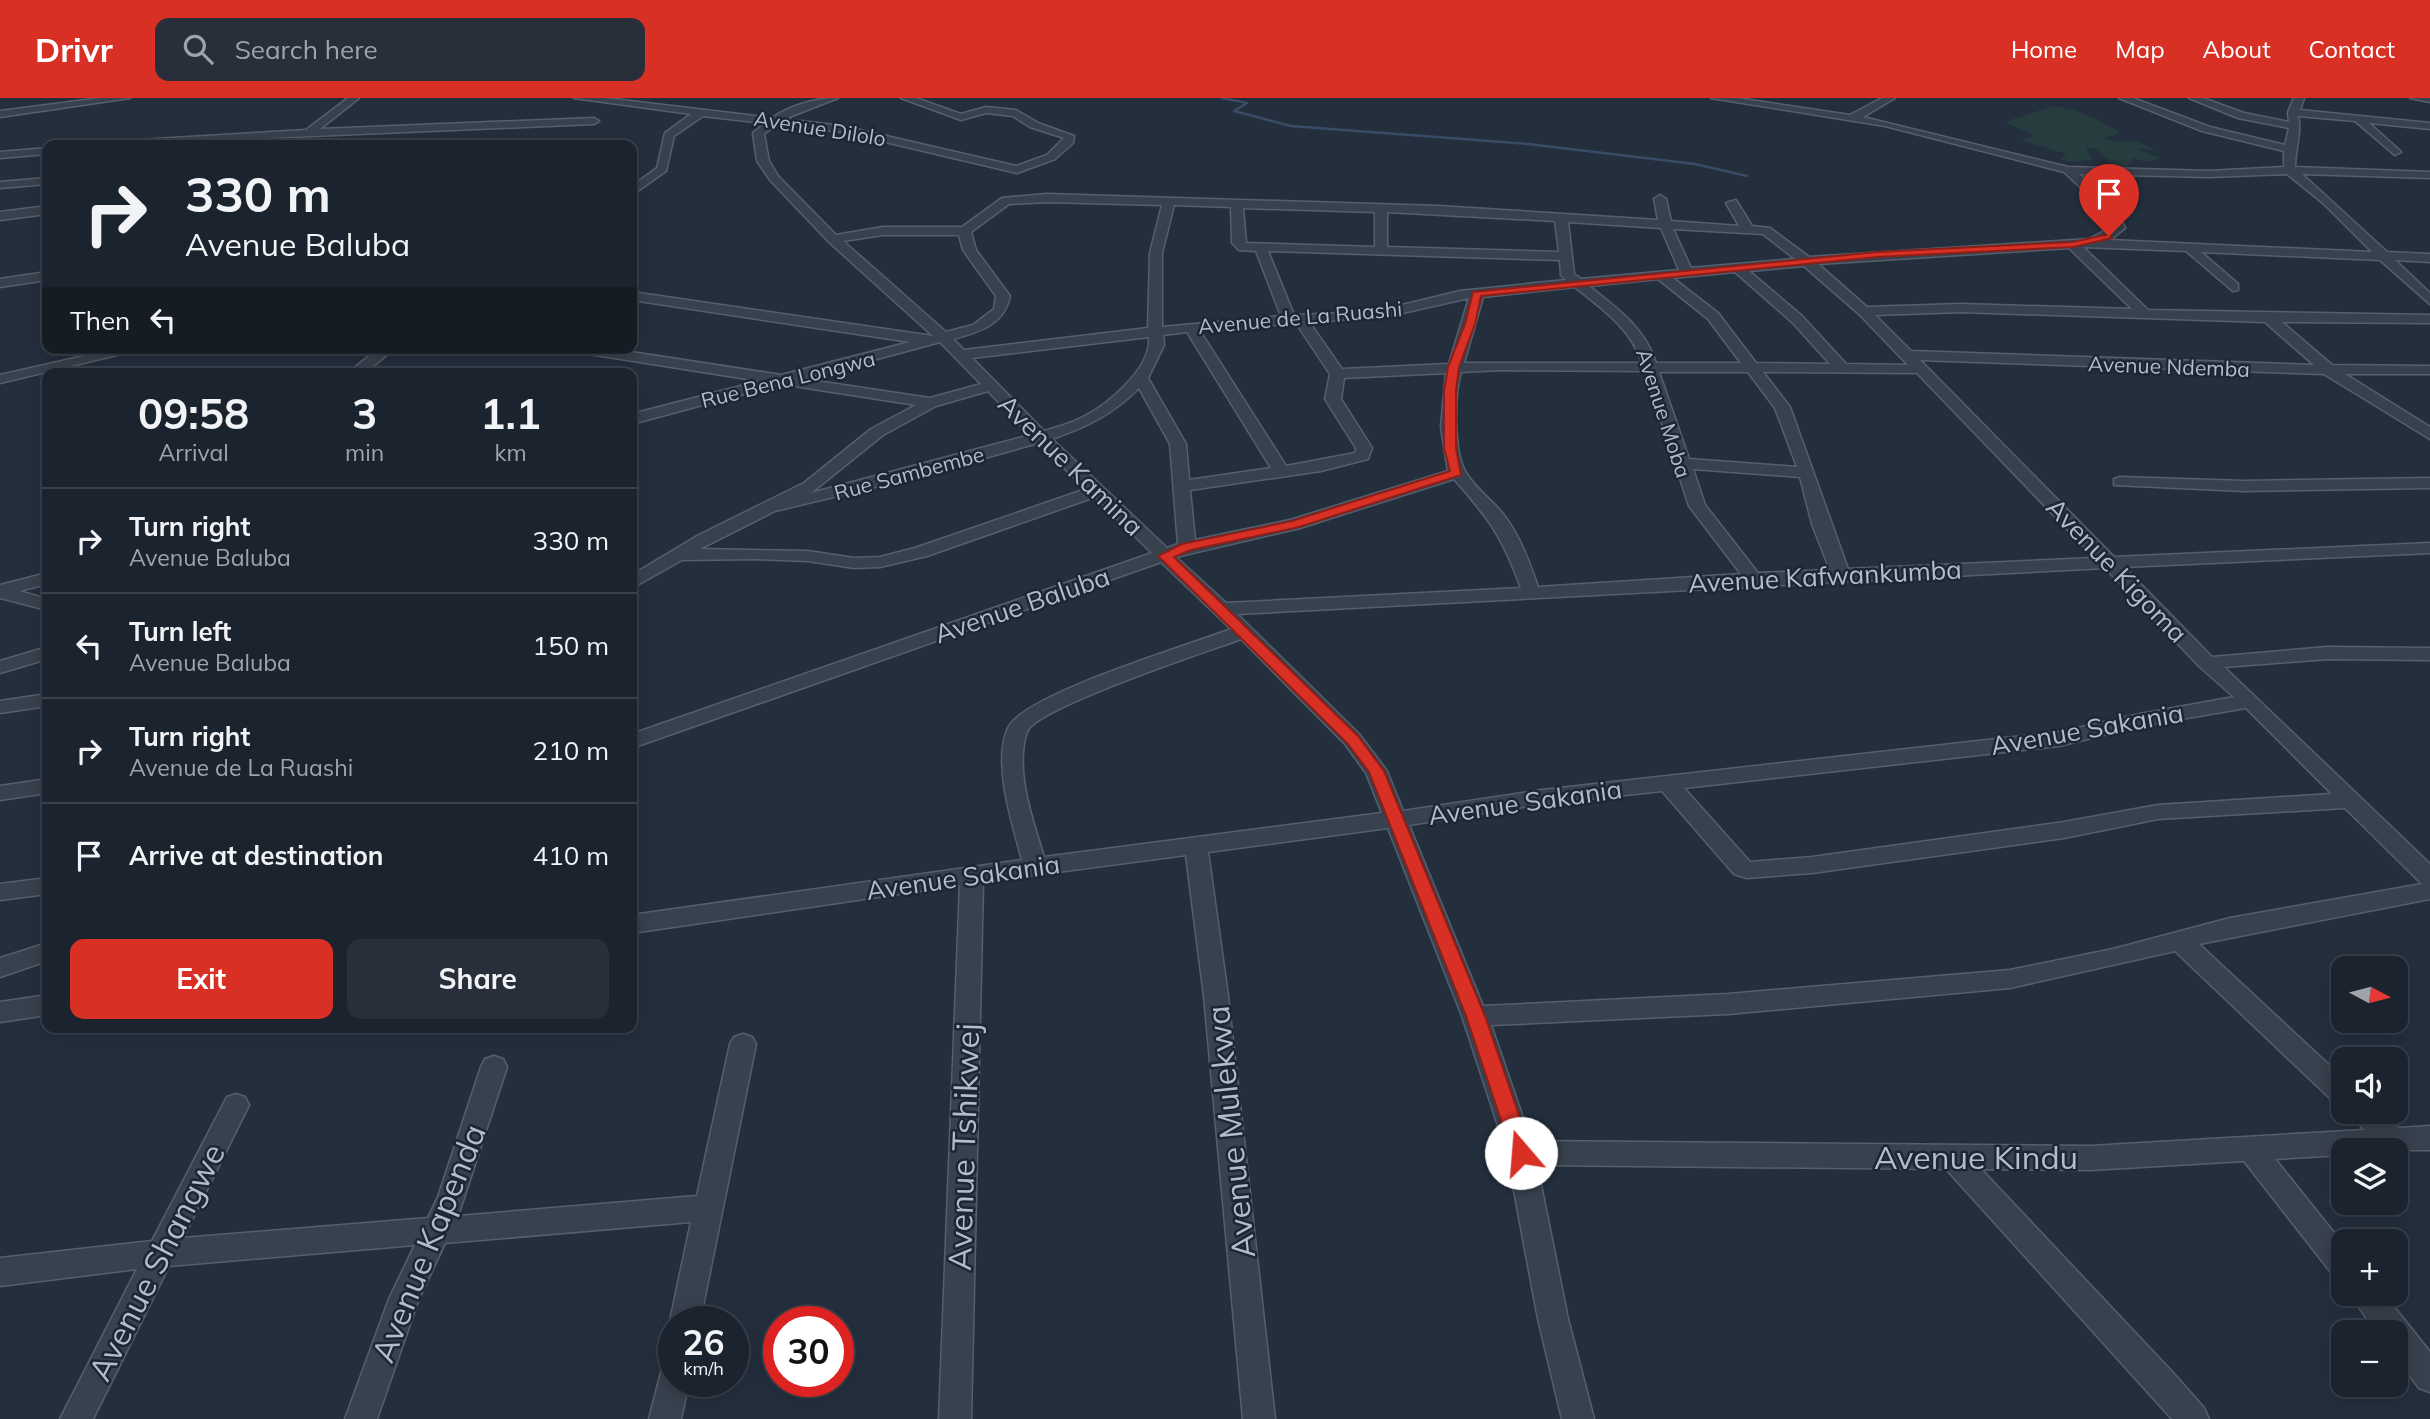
<!DOCTYPE html>
<meta charset="utf-8">
<style>
body{margin:0;font-family:Mulish,sans-serif;background:#282f3a;color:#f1f3f6;height:100vh;display:flex;flex-direction:column;font-size:26px;white-space:nowrap}
*{box-sizing:border-box;margin:0}
p{font-size:23px;color:#a0a4aa}
.icon{flex:none;width:38px;height:38px;fill:none;stroke:currentColor;stroke-width:2;stroke-linecap:round;stroke-linejoin:round}
.map{position:relative;flex:1;overflow:hidden}
.sheet{position:absolute;left:42px;top:270px;width:595px;height:665px;display:flex;flex-direction:column;background:#1b232e;border-radius:14px;box-shadow:0 4px 18px #0003,0 0 0 2px #39404a}
.sheet>*{flex:none}
.top-card{position:absolute;left:42px;top:42px;width:595px;height:214px;border-radius:14px;box-shadow:0 4px 18px #0003,0 0 0 2px #39404a;background:#1b232e;color:#f1f3f6;overflow:hidden}
.needle{width:46px;rotate:97deg}
.buttons{position:absolute;left:2331px;top:858px;display:grid;gap:14px}
.buttons a{display:grid;place-items:center;width:77px;height:77px;border-radius:14px;background:#1b232e;box-shadow:0 4px 18px #0003,0 0 0 2px #39404a;font-size:35px}
.speed{position:absolute;left:658px;top:1208px;display:flex;gap:14px;font-size:35px;font-weight:700;text-align:center}
.speed>*{display:grid;place-content:center;width:91px;height:91px;border-radius:50%;background:#1b232e;box-shadow:0 4px 18px #0003,0 0 0 2px #39404a;line-height:1}
.speed small{font-size:18px;font-weight:400}
.speed .limit{border:10px solid #d22;background:#fff;color:#111}
.pin{position:absolute;display:grid;place-items:center;width:60px;height:60px;color:#fff;margin:-72px -30px;border-radius:50% 50% 50% 0;rotate:-45deg;box-shadow:0 0 7px #0007}
.pin .icon{rotate:45deg}
.me{position:absolute;width:77px;margin:-38px;rotate:342deg;stroke-linejoin:round;filter:drop-shadow(0 0 5px #0008)}
.turn{display:flex;align-items:center;gap:24px;height:147px;padding:0 28px;font-size:32px}
.turn .icon{width:91px;height:91px;stroke-width:2.5}
.turn b{display:block;font-size:49px;line-height:60px}
.then{display:flex;align-items:center;height:66px;padding:0 28px;background:#0003;gap:14px;font-size:26px}
.eta{display:flex;justify-content:space-evenly;align-items:center;height:119px;text-align:center}
.eta b{font-size:42px;font-weight:700;line-height:49px}
.action{display:flex;gap:14px;margin-top:auto;padding:14px 28px}
.action a{flex:1;height:80px;border-radius:14px;background:#d93025;color:#fff;font-size:28px;font-weight:700;line-height:80px;text-align:center}
.action a+a{background:#282f3a;color:#f1f3f6}
ul{padding:0;list-style:none}
li{display:flex;align-items:center;gap:21px;height:105px;padding:0 28px;border-top:2px solid #39404a}
li div{flex:1}
li b{display:block;font-size:26px}
li em{font-style:normal}
header{display:flex;align-items:center;gap:42px;box-sizing:border-box;height:98px;padding:0 35px;background:#d93025;color:#fff}
header strong{font-size:33px}
nav{display:flex;gap:38px;margin-inline-start:auto;font-size:24px}
.search{width:490px;height:63px;background:#282f3a;display:flex;align-items:center;gap:18px;box-sizing:border-box;padding:0 24px;border-radius:14px;color:#a0a4aa;font-size:26px}
.map>svg:first-child{display:block}
.green{fill:#263c3f}
.lines{fill:none;stroke-linecap:round;stroke-linejoin:round}
.stream{stroke:#394c67;stroke-width:2.5}
.street-casing{stroke:#565f6c;stroke-width:3}
.street{fill:#38414e;fill-rule:evenodd}
.route{fill:#d93025;stroke:#8d1f18;stroke-width:2}
.labels{text-anchor:middle;dominant-baseline:central;stroke-width:5;stroke-linejoin:round;paint-order:stroke}
.far-street-label{font-size:21px;fill:#b4bcc9;stroke:#1d2633}
.street-label{font-size:26px;fill:#b4bcc9;stroke:#1d2633}
.near-street-label{font-size:32px;fill:#b4bcc9;stroke:#1d2633}
</style>
<header>
<strong>Drivr</strong>
<div class="search"><svg class="icon" aria-label="search" viewBox="0 0 24 24"><circle cx="10" cy="10" r="6"/><path d="M15 15l6 6"/></svg>Search here</div>
<nav><a>Home</a><a>Map</a><a>About</a><a>Contact</a></nav>
</header>
<div class="map">
<svg width="2430" height="1321" viewBox="0 0 2430 1321">
<rect width="100%" height="100%" fill="#242f3e"/>
<path class="green" d="M2053 8C2080 12 2098 20 2120 35L2104 40 2115 44 2136 43 2156 52 2135 50 2160 60 2149 64 2132 60V65L2125 69H2115L2094 49 2086 51 2093 62 2069 64 2059 61 2067 56 2020 42 2035 38 2005 24Z"/>
<g class="lines">
<path class="stream" d="M1222 0 1247 5 1234 13 1291 28 1528 46 1695 66 1747 78"/>
<g class="street-casing">
<path id="street" d="M101 0H130L0 19V13Z
M348 0H359L320 31 594 20 599 23 594 26 100 47 105 44 306 32Z
M574 0H605L772 20C790 7 817 0 838 0L784 21 843 28 1016 68 1047 57 1064 40 1030 29 1013 18 986 15 961 22 901 0H916L961 16 986 9 1016 12 1038 25 1074 38 1073 45 1055 61 1017 75 843 34 777 26 764 36 769 63 778 78 836 137 883 129H962L1002 100 1047 96 1438 108 1658 122 1654 101 1660 97 1666 101 1671 123 1739 128 1726 105 1736 102 1752 128 1770 130 1809 159 2089 141 2112 129 2104 111 2064 74 1885 28 1711 0H1737L1850 17 1882 0H1895L1863 19 2068 69 2209 73 2284 69V53L2202 33 2119 0H2133L2210 29 2285 47 2289 30 2238 20 2189 0H2203L2244 15 2289 24 2288 14 2294 0H2304L2300 12 2430 25V31L2369 25 2399 52 2401 54 2395 57 2355 23 2298 18C2302 34 2295 51 2295 69L2430 74V80L2302 76 2387 154 2430 156V164L2395 162 2430 195V206L2380 162 2201 154 2238 186V192L2233 193 2186 153 2083 149 2148 212 2430 217V225L2282 224 2332 267 2430 268V276H2345L2430 329V341L2324 276 1920 262 2114 459 2430 445V455L2124 469 2212 559 2328 549 2430 550V562L2328 561 2224 569 2430 766V801L2199 846 2343 980V1007L2334 1004 2175 853 2010 890 1728 916 1491 927 1531 1043 2090 1048 2364 1032 2349 1013H2380L2399 1030 2430 1028V1052H2343V1057L2275 1061 2343 1146V1181L2333 1177 2244 1063 2090 1072 1981 1071 2175 1277 2204 1310 2209 1321H2172L1946 1071 1537 1067 1568 1221 1594 1321H1562L1538 1221 1507 1055 1462 918 1388 730 1208 754 1228 898 1275 1321H1243L1204 898 1186 757 983 784 971 1321H939L960 787 632 835V817L1022 762C1013 727 992 665 1008 630 1024 596 1190 547 1231 531L1161 464 632 650V636L1152 455 1095 399 927 458 880 469 854 470 808 463 755 461 682 462 632 490V477L697 438 804 385 871 331 916 307 781 286 632 326V316L760 283 576 254 569 250H605L781 277 910 244 632 202V194L933 238 829 144 770 82 757 63 753 35 765 25 703 18 674 38 666 73 632 97V88L657 70 665 35 691 16ZM2079 76 2209 79 2287 76 2323 105 2372 154 2110 142 2125 130 2113 106ZM1047 104 1162 107 1150 155 1148 230 964 252 953 241C979 234 1004 227 1010 198L976 152 971 134 1009 106ZM1174 107 1231 109 1232 145 1239 152 1256 153 1281 218 1162 229V155ZM1243 110 1375 114V149L1246 145ZM1387 114 1555 123 1559 154 1387 149ZM1568 124 1661 130 1679 172 1581 181 1574 176ZM1673 131 1763 136 1795 161 1691 170ZM883 137H959L963 152 996 198 994 211 973 227 946 234 843 143ZM2069 150 2132 211 1961 206 1867 209 1818 166ZM1268 153 1560 162 1561 177 1566 182 1460 193 1398 208 1346 215 1294 217ZM1804 168 1859 216 1908 267 1846 266 1802 218 1749 173ZM1735 174 1792 224 1830 266 1756 265 1718 215 1673 180ZM1658 181 1708 221 1741 265H1656C1645 230 1617 210 1589 188ZM1575 189C1602 211 1631 230 1642 265H1464L1483 199ZM1469 200 1449 266 1342 271 1310 225 1398 216ZM1961 214 2265 224 2314 267 1911 253 1875 217ZM1296 225 1330 276 1325 301 1356 350 1355 355 1286 368 1200 233ZM1187 234 1271 370 1189 382 1186 346 1148 280 1164 247 1163 237ZM1149 239C1152 270 1107 308 1081 320 1070 326 1056 329 1044 333L972 260ZM940 244 981 286 930 300 803 281ZM1501 272 1645 273 1689 408 1741 476 1538 489C1529 463 1520 438 1503 416 1491 401 1472 388 1464 371 1454 350 1454 297 1461 274ZM1659 274H1748L1775 310 1797 369 1689 361ZM1763 274 1917 275 2095 460 1848 471 1790 309ZM1446 275 1441 329 1448 373 1290 422 1195 442 1190 392 1321 373 1368 361 1372 350 1341 301 1344 280ZM1139 290 1170 346 1178 446 1167 450 1052 341C1087 329 1113 316 1139 290ZM988 293 1030 337 811 395 883 337 936 308ZM1038 345 1086 391 915 450 880 459 854 460 808 453 700 451 775 413 921 378ZM1693 371 1800 379 1812 426 1830 472 1758 475 1705 407ZM1454 381C1490 422 1502 438 1521 490L1226 505 1176 459 1300 430ZM2105 470 2200 569 2234 599 2140 616 2059 634 1542 692 1403 713 1387 673 1359 636 1237 516ZM1241 541 1345 646 1366 675 1382 715 1044 759C1033 723 1014 672 1027 634 1035 610 1209 553 1241 541ZM2246 610 2332 696 2158 707 2064 724 1812 759 1750 764 1684 690 2059 648 2140 628ZM1662 693 1734 776 1747 780 1812 775 2064 740 2158 721 2345 710 2422 786 2230 820 2113 851 2010 872 1728 896 1483 908 1409 727 1542 706Z
M2410 0H2430V4Z
M47 50V56L0 60V54Z
M47 80V86L0 90V84Z
M47 108V116L0 122V114Z
M47 174V182L0 189V181Z
M119 250H146L0 285V277Z
M379 250H395L365 275H348Z
M2120 379 2244 383 2430 380V390L2244 393 2114 387V381Z
M47 475V486L19 493 47 501V512L0 500V487Z
M47 549V561L0 575V563Z
M47 596V608L0 615V603Z
M47 681V695L0 702V688Z
M47 780V796L0 802V786Z
M47 845V863L0 879V860Z
M47 897V917L0 924V904Z
M743 936 752 939 756 946 700 1223H674V1232L670 1223 691 1124 445 1145 418 1203 377 1321H345L389 1201 415 1147 169 1168 93 1321H60L137 1171 0 1188V1160L152 1143 227 999 236 996 245 999 249 1007 183 1140 428 1120 438 1099 481 969 485 961 494 958 503 961 507 969 458 1118 697 1098 730 946 734 939Z
M2349 1195H2383L2430 1254V1294L2419 1290 2396 1259V1234H2376Z
M674 1263V1283H689L681 1321H649L663 1267Z"/>
</g>
<use href="#street" class="street"/>
</g>
<path class="route" d="M2109 136 2112 140 2073 149 1877 159 1481 198 1475 226 1459 269 1456 293V350L1461 377 1299 429 1191 452 1174 459 1358 638 1384 673 1485 918 1532 1055 1529 1061 1521 1063 1514 1061 1466 918 1369 674 1347 645 1158 458 1182 446 1292 423 1450 373 1444 350V293L1448 269 1465 226 1473 194 1877 154 2073 144Z"/>
<g class="labels">
<g class="far-street-label">
<text transform="translate(820 30) rotate(9)">Avenue Dilolo</text>
<text transform="translate(1300 219) rotate(-5)">Avenue de La Ruashi</text>
<text transform="translate(2169 268) rotate(2)">Avenue Ndemba</text>
<text transform="translate(788 281) rotate(-14)">Rue Bena Longwa</text>
<text transform="translate(1664 315) rotate(72)">Avenue Moba</text>
<text transform="translate(909 375) rotate(-15)">Rue Sambembe</text>
</g>
<g class="street-label">
<text transform="translate(1071 367) rotate(44)">Avenue Kamina</text>
<text transform="translate(2117 472) rotate(46)">Avenue Kigoma</text>
<text transform="translate(1825 478) rotate(-3)">Avenue Kafwankumba</text>
<text transform="translate(1022 507) rotate(-19)">Avenue Baluba</text>
<text transform="translate(2087 631) rotate(-10)">Avenue Sakania</text>
<text transform="translate(1525 704) rotate(-8)">Avenue Sakania</text>
<text transform="translate(963 779) rotate(-8)">Avenue Sakania</text>
</g>
<g class="near-street-label">
<text transform="translate(1230 1034) rotate(-96)">Avenue Mulekwa</text>
<text transform="translate(963 1049) rotate(-88)">Avenue Tshikwej</text>
<text x="1976" y="1059">Avenue Kindu</text>
<text transform="translate(428 1145) rotate(-68)">Avenue Kapenda</text>
<text transform="translate(156 1164) rotate(-63)">Avenue Shangwe</text>
</g>
</g>
</svg>
<div class="buttons">
<a><svg class="needle" viewBox="-14 -14 28 28"><path d="M0-13l5 13h-10z" fill="#e53935"/><path d="M0 13l5-13h-10z" fill="#a0a4aa"/></svg></a>
<a><svg class="icon" aria-label="sound" viewBox="0 0 24 24"><path d="M4 9h4l5-4v14l-5-4H4zM17 9q2 3 0 6"/></svg></a>
<a><svg class="icon" aria-label="layers" viewBox="0 0 24 24"><path d="M12 4l9 5-9 5-9-5zM3 14l9 5 9-5"/></svg></a>
<a>+</a>
<a>−</a>
</div>
<div class="speed"><div>26<small>km/h</small></div><div class="limit">30</div></div>
<div class="pin" style="left:2109px;top:138px;background:#d93025"><svg class="icon" aria-label="arrive" viewBox="0 0 24 24"><path d="M6 21V4h12l-3 4 3 4H6"/></svg></div>
<svg class="me" style="left:1521px;top:1055px" viewBox="-20 -20 40 40"><circle r="19" fill="#fff"/><path d="M0-13L10 11 0 6-10 11z" fill="#d93025"/></svg>
<div class="top-card">
<div class="turn"><svg class="icon" aria-label="right" viewBox="0 0 24 24"><path d="M7 20v-9h11M14 6l5 5-5 5"/></svg><div><b>330 m</b>Avenue Baluba</div></div>
<div class="then">Then<svg class="icon" aria-label="left" viewBox="0 0 24 24"><path d="M17 20v-9H6M10 6l-5 5 5 5"/></svg></div>
</div>
<section class="sheet">
<div class="eta">
<div><b>09:58</b><p>Arrival</p></div>
<div><b>3</b><p>min</p></div>
<div><b>1.1</b><p>km</p></div>
</div>
<ul>
<li><svg class="icon" aria-label="right" viewBox="0 0 24 24"><path d="M7 20v-9h11M14 6l5 5-5 5"/></svg><div><b>Turn right</b><p>Avenue Baluba</p></div><em>330 m</em></li>
<li><svg class="icon" aria-label="left" viewBox="0 0 24 24"><path d="M17 20v-9H6M10 6l-5 5 5 5"/></svg><div><b>Turn left</b><p>Avenue Baluba</p></div><em>150 m</em></li>
<li><svg class="icon" aria-label="right" viewBox="0 0 24 24"><path d="M7 20v-9h11M14 6l5 5-5 5"/></svg><div><b>Turn right</b><p>Avenue de La Ruashi</p></div><em>210 m</em></li>
<li><svg class="icon" aria-label="arrive" viewBox="0 0 24 24"><path d="M6 21V4h12l-3 4 3 4H6"/></svg><div><b>Arrive at destination</b></div><em>410 m</em></li>
</ul>
<div class="action"><a>Exit</a><a>Share</a></div>
</section>
</div>
